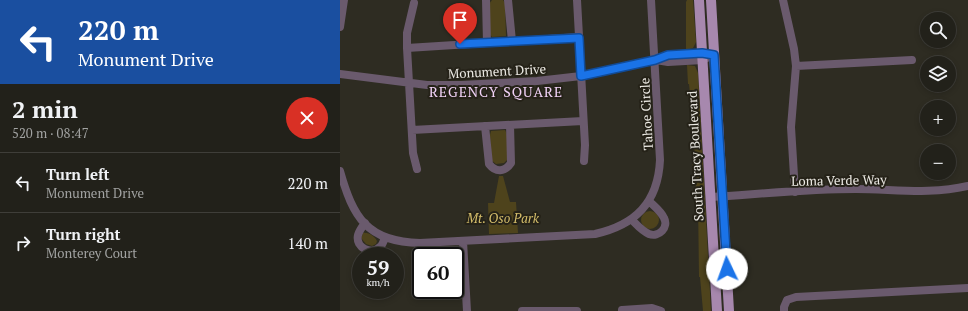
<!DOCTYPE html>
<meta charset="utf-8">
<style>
body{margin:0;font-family:"PT Serif",serif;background:#2a2923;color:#f1f3f6;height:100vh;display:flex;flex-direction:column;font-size:15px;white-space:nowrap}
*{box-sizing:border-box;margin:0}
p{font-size:13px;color:#a2a3a2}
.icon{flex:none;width:22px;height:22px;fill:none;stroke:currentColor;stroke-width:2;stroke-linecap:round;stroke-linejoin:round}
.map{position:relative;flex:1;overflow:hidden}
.drawer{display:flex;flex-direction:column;background:#22211a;width:340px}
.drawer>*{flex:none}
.top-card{background:#1a4fa0;color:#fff;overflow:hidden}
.controls{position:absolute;left:580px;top:12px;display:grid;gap:8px}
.controls a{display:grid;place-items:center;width:36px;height:36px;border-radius:50%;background:#22211a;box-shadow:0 2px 6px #0003,0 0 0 1px #3f3e39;font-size:20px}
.speed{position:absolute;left:12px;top:247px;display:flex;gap:8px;font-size:20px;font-weight:700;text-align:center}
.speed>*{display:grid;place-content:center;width:52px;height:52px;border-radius:50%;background:#22211a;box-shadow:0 2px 6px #0003,0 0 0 1px #3f3e39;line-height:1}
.speed small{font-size:10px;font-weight:400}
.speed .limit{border:2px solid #111;border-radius:6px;background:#fff;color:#111}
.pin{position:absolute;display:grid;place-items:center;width:34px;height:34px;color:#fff;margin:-41px -17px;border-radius:50% 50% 50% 0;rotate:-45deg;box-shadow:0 0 4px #0007}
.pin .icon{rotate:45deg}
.me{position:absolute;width:44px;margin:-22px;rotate:357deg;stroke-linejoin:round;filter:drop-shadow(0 0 3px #0008)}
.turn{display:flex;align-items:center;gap:14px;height:84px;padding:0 12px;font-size:18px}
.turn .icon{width:52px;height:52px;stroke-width:2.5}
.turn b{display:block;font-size:28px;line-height:34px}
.round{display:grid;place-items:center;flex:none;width:42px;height:42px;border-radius:21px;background:#2a2923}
.head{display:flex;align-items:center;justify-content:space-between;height:68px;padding:0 12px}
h1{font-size:24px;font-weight:800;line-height:30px}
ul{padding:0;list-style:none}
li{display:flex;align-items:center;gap:12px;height:60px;padding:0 12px;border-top:1px solid #3f3e39}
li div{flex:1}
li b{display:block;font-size:15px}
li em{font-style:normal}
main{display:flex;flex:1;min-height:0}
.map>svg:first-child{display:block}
.green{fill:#4e431c}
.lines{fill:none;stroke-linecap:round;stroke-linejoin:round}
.minor{stroke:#6a5a6d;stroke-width:8}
.major{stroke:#a788ae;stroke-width:10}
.route-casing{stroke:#114b97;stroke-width:10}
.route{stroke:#1a73e8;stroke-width:7}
.labels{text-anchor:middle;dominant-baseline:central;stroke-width:4;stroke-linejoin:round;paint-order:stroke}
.street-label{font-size:13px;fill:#eceae4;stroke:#252218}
.park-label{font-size:13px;font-style:italic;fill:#d4bd6a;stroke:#252218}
.neighbourhood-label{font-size:14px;letter-spacing:1px;fill:#f1d2f7;stroke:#252218}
</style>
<main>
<section class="drawer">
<div class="top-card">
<div class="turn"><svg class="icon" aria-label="left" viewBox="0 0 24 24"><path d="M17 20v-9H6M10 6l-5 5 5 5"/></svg><div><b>220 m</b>Monument Drive</div></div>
</div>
<div class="head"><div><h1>2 min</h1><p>520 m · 08:47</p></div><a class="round" style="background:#d93025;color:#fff"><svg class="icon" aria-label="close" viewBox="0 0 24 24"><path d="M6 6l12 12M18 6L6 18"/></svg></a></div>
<ul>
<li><svg class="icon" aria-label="left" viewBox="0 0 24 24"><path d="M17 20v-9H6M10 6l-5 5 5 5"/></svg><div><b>Turn left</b><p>Monument Drive</p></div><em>220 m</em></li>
<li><svg class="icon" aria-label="right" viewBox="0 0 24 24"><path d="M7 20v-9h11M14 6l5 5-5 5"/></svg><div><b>Turn right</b><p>Monterey Court</p></div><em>140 m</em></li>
</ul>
</section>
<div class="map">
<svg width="628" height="311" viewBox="0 0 628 311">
<rect width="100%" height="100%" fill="#2e2c22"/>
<path class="green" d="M152 0H163L165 3 166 36 152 37 150 34 149 4Z
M347 0H353L356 42 353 48 346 50V2Z
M347 65 355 66 358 73 371 311H363L360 277H359L358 200H357L354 171H353L352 157 354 156 353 113H352L349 84H348Z
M165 130 167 134 168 159 164 163 156 164 151 160 150 135 151 131Z
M159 176H163L170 202H176L178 233 149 234 148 203H154Z
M301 220a9 9 0 1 1 18 0a9 9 0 1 1-18 0Z
M23 233C29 232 35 237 37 241L36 244 32 246 26 244 21 238Z"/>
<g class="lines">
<path class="minor" d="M146 0 147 43
M168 0 172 41
M237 0 245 145 244 161
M443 0 454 49 456 66 451 127 455 192
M74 3 67 33V48L73 153 77 169
M0 27 4 0
M67 48 239 37
M316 60 328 62 363 60 367 58
M456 66 572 60
M0 74 87 85H121L197 81 241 76 315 60 328 55 362 53 374 55
M145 126 149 164C156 173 165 172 171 163L170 125
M72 130 243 121
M0 171C13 217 27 242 80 243L255 234C295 225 318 203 320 160L311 0
M371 197C419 194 468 189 516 189 553 189 591 195 628 186
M292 220C297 225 302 231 309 234 319 238 329 227 324 218 321 211 314 206 309 201
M25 223C22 227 19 231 18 235 15 248 32 256 41 246 43 244 44 240 45 237
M123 241 127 311
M282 310 312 308 321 311
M182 311H237
M444 311V307L447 300 456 297 628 288"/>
<path class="major" d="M359 0 377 311
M371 0 389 311"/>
</g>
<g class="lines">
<g class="route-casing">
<path id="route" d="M120 44 239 38 241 76 315 60 328 55 362 53 374 55 387 269"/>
</g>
<use href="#route" class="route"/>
</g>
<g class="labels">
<g class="street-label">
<text transform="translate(157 71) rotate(-3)">Monument Drive</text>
<text transform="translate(306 114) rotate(-93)">Tahoe Circle</text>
<text transform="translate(355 156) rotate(-93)">South Tracy Boulevard</text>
<text transform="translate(499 180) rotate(-1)">Loma Verde Way</text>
</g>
<g class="park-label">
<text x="163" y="218">Mt. Oso Park</text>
</g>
<g class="neighbourhood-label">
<text x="156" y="91">REGENCY SQUARE</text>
</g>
</g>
</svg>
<div class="controls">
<a><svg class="icon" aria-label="search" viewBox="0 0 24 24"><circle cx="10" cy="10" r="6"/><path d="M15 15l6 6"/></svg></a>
<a><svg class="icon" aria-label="layers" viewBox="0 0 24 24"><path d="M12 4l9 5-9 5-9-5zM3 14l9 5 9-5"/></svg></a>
<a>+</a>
<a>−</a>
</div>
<div class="speed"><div>59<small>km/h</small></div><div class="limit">60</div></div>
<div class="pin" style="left:120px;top:44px;background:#d93025"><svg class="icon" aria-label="arrive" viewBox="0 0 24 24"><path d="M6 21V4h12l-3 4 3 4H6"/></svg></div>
<svg class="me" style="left:387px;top:269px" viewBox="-20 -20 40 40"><circle r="19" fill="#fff"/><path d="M0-13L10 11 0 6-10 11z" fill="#1a73e8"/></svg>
</div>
</main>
